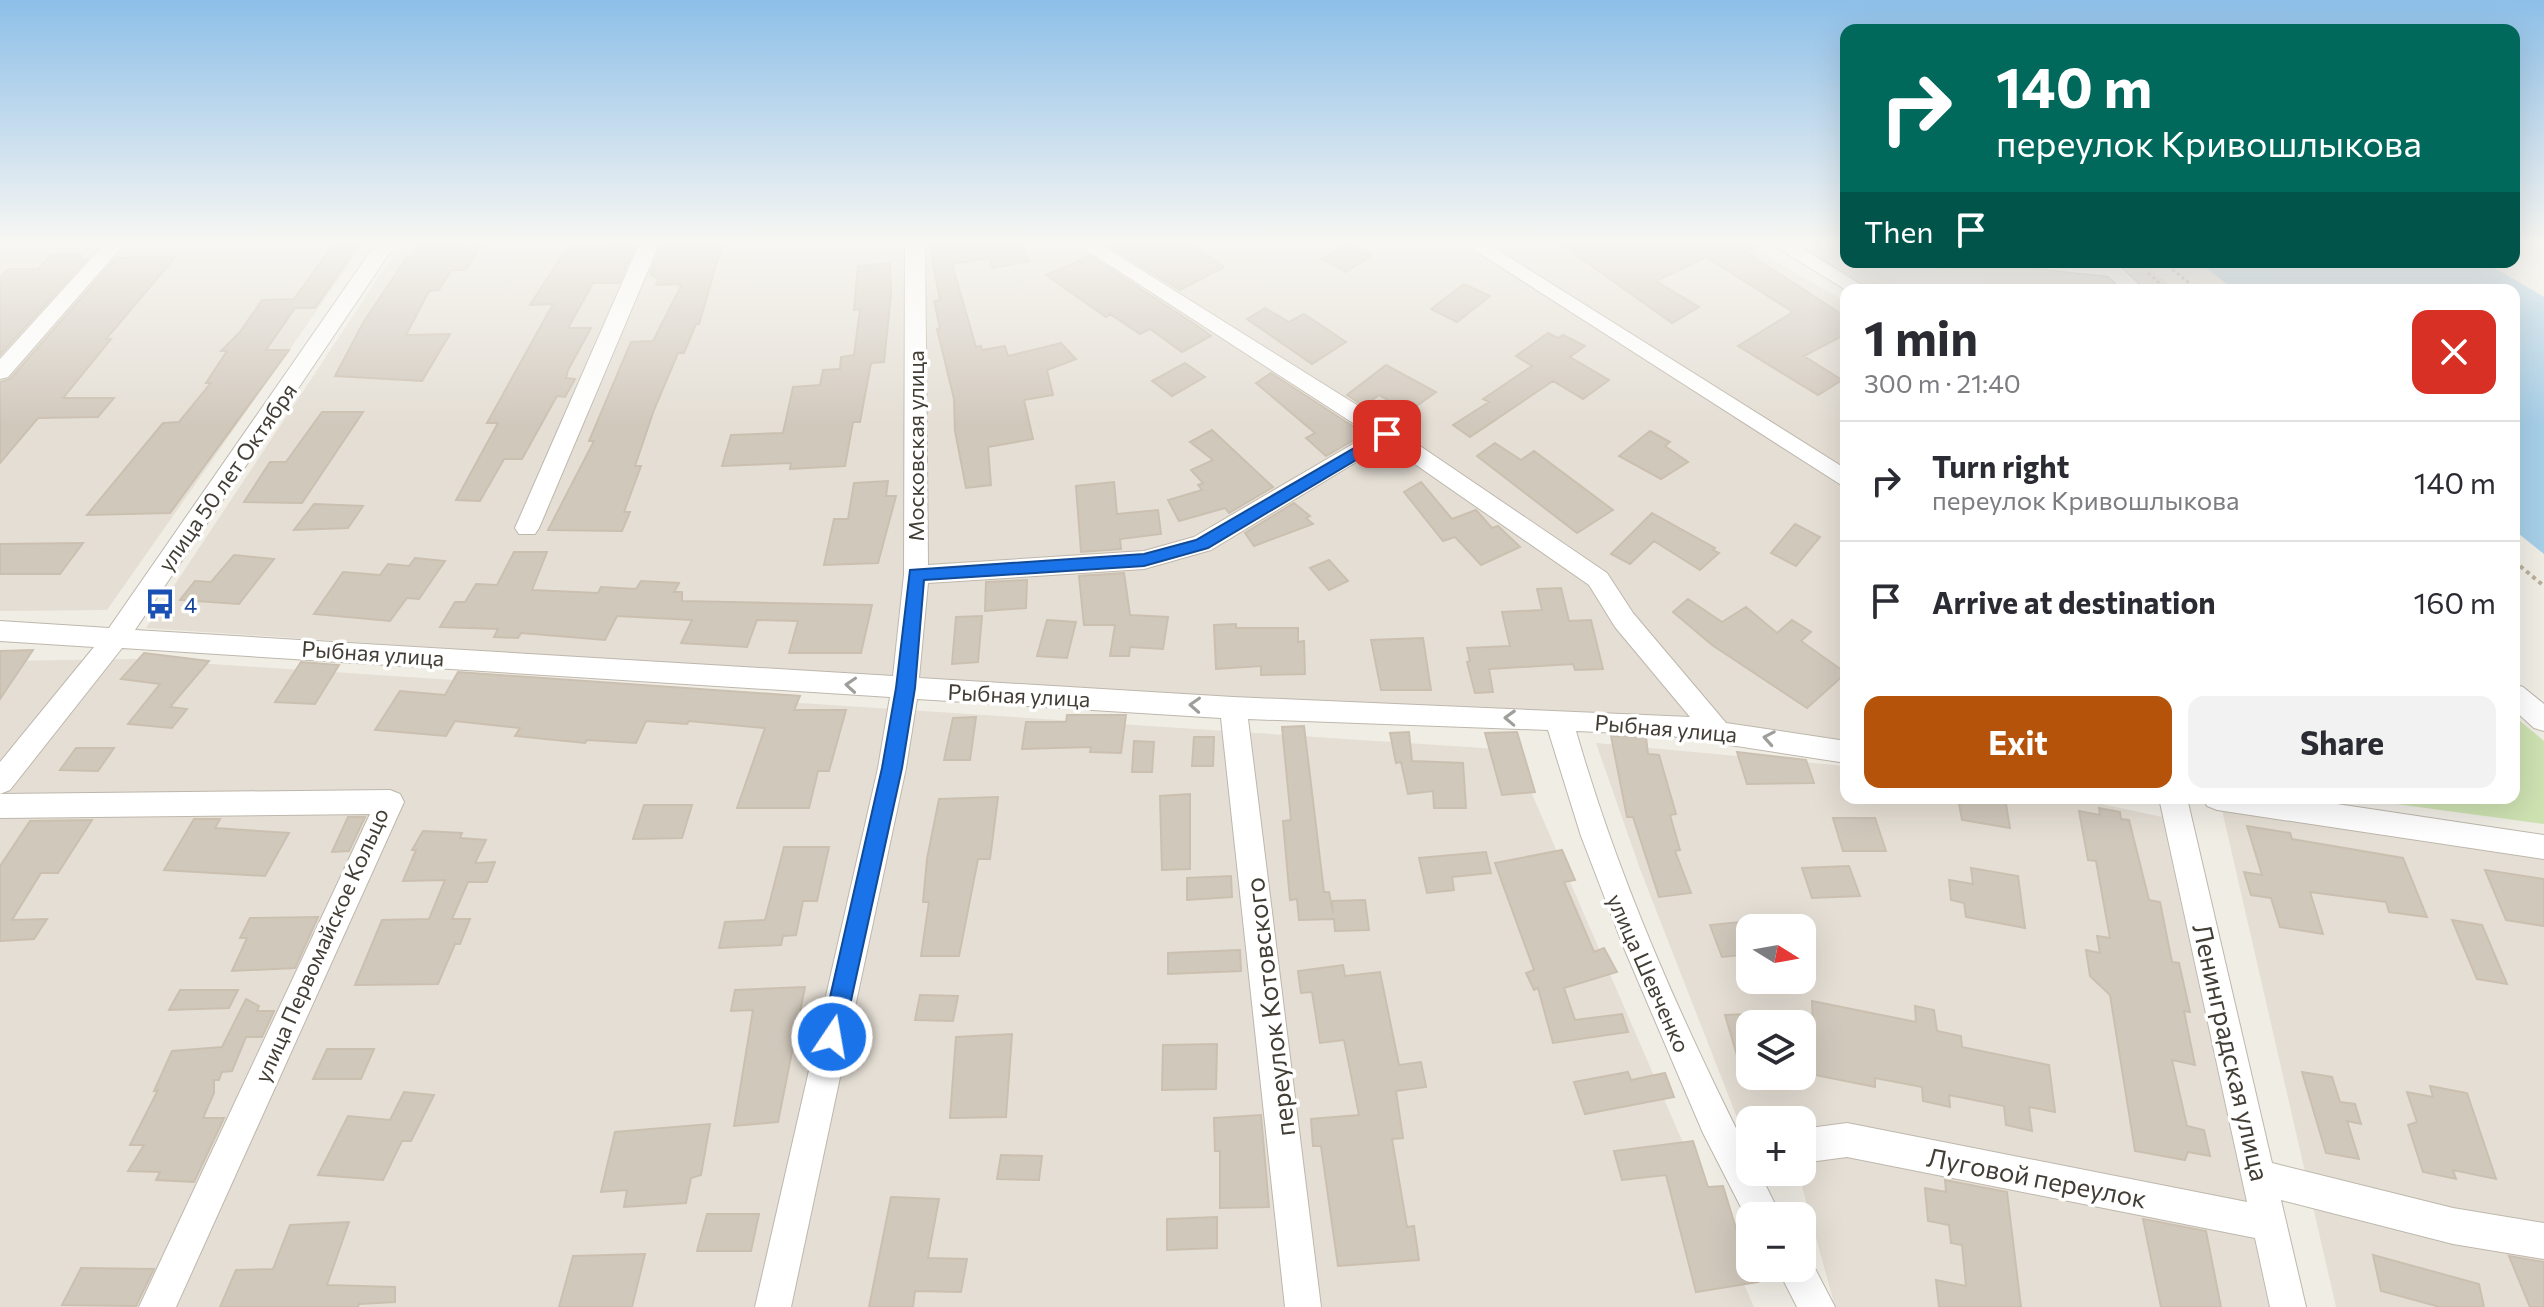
<!DOCTYPE html>
<meta charset="utf-8">
<style>
body{margin:0;font-family:Commissioner,sans-serif;background:#f2f2f3;color:#2b2b33;height:100vh;display:flex;flex-direction:column;font-size:30px;white-space:nowrap}
*{box-sizing:border-box;margin:0}
p{font-size:26px;color:#7c7c81}
.icon{flex:none;width:44px;height:44px;fill:none;stroke:currentColor;stroke-width:2;stroke-linecap:round;stroke-linejoin:round}
.map{position:relative;flex:1;overflow:hidden}
.sheet{position:absolute;left:1840px;top:284px;width:680px;height:520px;display:flex;flex-direction:column;background:#fff;border-radius:16px;box-shadow:0 8px 32px #0002}
.sheet>*{flex:none}
.banner{position:absolute;left:1840px;top:24px;width:680px;height:244px;border-radius:16px;box-shadow:0 8px 32px #0002;background:#00695c;color:#fff;overflow:hidden}
.needle{width:52px;rotate:101deg}
.controls{position:absolute;left:1736px;top:914px;display:grid;gap:16px}
.controls a{display:grid;place-items:center;width:80px;height:80px;border-radius:16px;background:#fff;box-shadow:0 8px 32px #0002;font-size:40px}
.pin{position:absolute;display:grid;place-items:center;width:68px;height:68px;color:#fff;margin:-34px;border-radius:16px;box-shadow:0 4px 12px #0006}
.me{position:absolute;width:88px;margin:-44px;rotate:12deg;stroke-linejoin:round;filter:drop-shadow(0 0 6px #0008)}
.turn{display:flex;align-items:center;gap:28px;height:168px;padding:0 24px;font-size:36px}
.turn .icon{width:104px;height:104px;stroke-width:2.5}
.turn b{display:block;font-size:56px;line-height:68px}
.then{display:flex;align-items:center;height:76px;padding:0 24px;background:#0003;gap:16px;font-size:30px}
.round{display:grid;place-items:center;flex:none;width:84px;height:84px;border-radius:16px;background:#f2f2f3}
.headline{display:flex;align-items:center;justify-content:space-between;height:136px;padding:0 24px}
h1{font-size:48px;font-weight:700;line-height:60px}
.cta{display:flex;gap:16px;margin-top:auto;padding:16px 24px}
.cta a{flex:1;height:92px;border-radius:16px;background:#b45309;color:#fff;font-size:32px;font-weight:700;line-height:92px;text-align:center}
.cta a+a{background:#f2f2f3;color:#2b2b33}
ul{padding:0;list-style:none}
li{display:flex;align-items:center;gap:24px;height:120px;padding:0 24px;border-top:2px solid #e1e1e2}
li div{flex:1}
li b{display:block;font-size:30px}
li em{font-style:normal}
.map>svg:first-child{display:block}
.residential{fill:#e4ded4;fill-rule:evenodd}
.green{fill:#cde1b1}
.parking{fill:#e2e0dd}
.water{fill:#a6cfe8}
.building{fill:#d1c8bc;stroke:#cbc0b0;stroke-width:2}
.lines{fill:none;stroke-linecap:round;stroke-linejoin:round}
.minor-casing{stroke:#beb7ac;stroke-width:2}
.path-far1{stroke:#bbaf9b;stroke-width:3;stroke-dasharray:3 3;stroke-linecap:butt}
.path{stroke:#bbaf9b;stroke-width:4;stroke-dasharray:4 4;stroke-linecap:butt}
.minor{fill:#fff;fill-rule:evenodd}
.oneway{stroke:#a09e9a}
.route{fill:#1a73e8;stroke:#114b97;stroke-width:2}
.labels{text-anchor:middle;dominant-baseline:central;stroke-width:7;stroke-linejoin:round;paint-order:stroke}
.street-label{font-size:22px;fill:#423d35;stroke:#fff}
.transit-label{font-size:22px;fill:#164399;stroke:#fff;text-anchor:start}
.near-street-label{font-size:26px;fill:#423d35;stroke:#fff}
</style>
<div class="map">
<svg width="2544" height="1307" viewBox="0 0 2544 1307">
<rect width="100%" height="100%" fill="#f0ede5"/>
<path class="residential" d="M0 242H365L107 610 0 611Z
M402 242H1742L1846 302V743L146 628Z
M1790 242H1846V262H2142L2176 290H1874Z
M135 659 1513 750 1754 1307H0V661Z
M1596 743 1846 766V798H2074L2162 817 2269 1307H1835L1798 1172H1802V1120H1750V1141L1745 1138 1640 869ZM1750 928H1802V980H1750ZM1750 1024H1802V1076H1750Z
M2222 810 2544 858V1307H2336Z"/>
<path class="green" d="M2514 716 2544 741V824L2352 798H2514Z"/>
<path class="parking" d="M1869 262H1923L1940 272 1948 267 1960 273 1966 270 1989 283 1977 290H1910L1868 266Z"/>
<path class="water" d="M2198 262H2485L2544 297V554L2514 530V290H2235Z"/>
<path class="building" d="M335 242H361L315 308H295L266 350H289L170 513 87 515 163 423 179 422 211 383H206L227 351H221L240 332 262 300 294 299Z
M610 242H637L619 283H593L568 328H591L568 370 566 378 575 379 565 397 557 396 522 459H504L480 501 456 500 498 423H487L553 304 530 305 567 248H606Z
M663 242H723L699 324H696L684 353H678L654 410 635 466H641L624 512H630L622 531 548 530 594 441H589L631 342 653 341 682 284 656 285 659 279 650 274Z
M929 242H1020L1029 261 993 268 989 258 952 264 976 347 981 346 982 350 1005 346 1008 356 1061 343 1076 359 1047 370 1053 395 1024 400 1033 439 988 447 991 485 966 488 955 431 954 399 937 329 940 328 934 301 940 300Z
M1122 242H1190L1224 267 1180 290 1111 247Z
M1558 242H1765L1746 252 1846 317V334L1804 356 1842 380 1818 395 1738 346 1793 312 1706 257 1656 281 1699 307 1672 323Z
M1348 243 1372 255 1346 272 1322 259Z
M481 245 466 270H451L439 290 429 291 406 335 450 334 422 381 335 376 363 323 407 257H412L419 246Z
M51 255H82L78 259H87L0 355V278L8 269H38Z
M176 256 106 339H111L63 398H114L98 417 38 418 0 463V382L10 379 116 258Z
M1090 256 1193 323 1211 336 1182 352 1150 329 1140 334 1110 314 1106 317 1046 275Z
M890 263 891 294 884 362 871 363 860 422H853L845 466 790 469 791 463 722 466 731 435 783 433 793 387 820 385 823 370 840 369 841 357 854 355 860 309 854 310 858 266Z
M1464 284 1490 296 1457 322 1431 309Z
M1265 308 1289 322 1304 314 1346 342 1312 364 1247 319Z
M1548 333 1558 338 1563 335 1585 346 1570 357 1609 380 1583 399 1553 381 1470 437 1453 425 1489 402 1483 399 1532 366 1516 356Z
M1185 363 1205 377 1172 396 1152 381Z
M1386 365 1436 392 1408 412 1379 395 1364 406 1347 395Z
M1271 373 1363 433 1364 434 1326 456 1306 438 1315 433 1256 383Z
M322 412H363L302 503 244 502 270 462H286Z
M1212 430 1273 487 1229 513 1225 508 1179 521 1168 500 1202 490 1198 485 1203 483 1191 470 1213 460 1190 442Z
M1650 431 1670 442 1665 446 1688 462 1661 479 1619 456Z
M1495 443 1521 460 1534 451 1613 510 1577 533 1477 456Z
M888 481 886 496H896L878 563 824 565 834 519H848L854 483Z
M1114 482 1117 514 1158 510 1161 534 1120 539 1121 549 1081 552 1076 486Z
M1421 482 1452 519 1476 510 1492 528 1498 526 1520 547 1481 565 1455 537 1443 541 1404 492Z
M1294 503 1310 516 1306 518 1313 524 1254 546 1245 533Z
M314 504 363 506 348 528 294 530Z
M1652 513 1715 548 1713 550 1719 553 1700 570 1654 541 1630 564 1611 554Z
M1795 524 1820 537 1796 566 1771 553Z
M83 543 60 574H0V544Z
M514 552H547L532 590 598 593 601 587 636 589 641 581 679 583 674 592H682V601L872 605 861 653H789L798 621 757 620 747 647 681 643 692 620 617 616 605 640 521 633 518 638 494 637 498 629 440 627 455 602H465L476 584 497 585Z
M234 555 274 559 239 604 180 600 195 581 211 582Z
M415 558 445 561 419 599 407 598 390 621 314 614 343 572 380 575 388 564 409 566Z
M1329 560 1348 581 1329 590 1310 568Z
M1124 573 1130 615 1168 617 1163 649 1130 647 1129 656H1110L1115 625H1084L1079 576Z
M1027 580 1026 608 985 611 986 582Z
M1561 588 1569 621 1591 620 1603 669 1575 670 1573 664 1489 669 1493 692 1475 693 1467 662 1470 661 1467 648 1510 646 1502 612 1542 610 1537 589Z
M1688 599 1722 622 1746 607 1777 633 1792 620 1811 632 1801 641 1846 673 1807 708 1712 645 1673 612Z
M982 616 978 662 952 664 956 617Z
M1047 620 1076 622 1067 658 1037 656Z
M1236 624V628H1298V642L1304 641 1305 674 1261 675V666L1216 669 1214 625Z
M1423 638 1431 690H1381L1371 640Z
M33 650 0 699V651Z
M144 653 209 661 170 707 187 709 172 728 128 724 160 684 121 679Z
M301 662 339 665 315 704 275 702Z
M458 672 800 696 794 710H846L829 771H818L809 808H737L765 728 689 721 687 724 646 721 636 743 587 740 585 743 515 736 520 728 455 721 446 736 375 730 400 691 445 695Z
M1067 715H1126L1121 753 1090 752 1091 747 1022 749 1026 722H1066Z
M976 717 970 760H944L953 718Z
M1304 726 1324 892H1329L1333 913 1332 901 1365 900 1369 930 1335 931 1334 919 1299 920 1297 899 1290 900 1283 821 1291 820 1282 727Z
M1409 732 1412 761 1463 763 1466 808H1434L1433 791 1408 794 1401 762 1396 763 1390 733Z
M1517 732 1535 792 1502 795 1485 733Z
M1611 736 1646 737 1648 754 1659 755 1676 814 1670 815 1680 850 1675 851 1691 893 1659 897 1633 817H1627Z
M1194 737H1214L1213 766H1192Z
M1134 741 1154 742 1152 772H1132Z
M76 748H114L98 771 60 770Z
M1737 752 1806 760 1814 783 1747 784Z
M1190 794V869L1162 870 1160 796Z
M998 797 990 859H978L959 956H921L929 902H923L927 859 939 799Z
M1958 798H2005L2010 828 1962 820Z
M644 805H692L682 838 633 839Z
M2099 808 2120 812 2121 819 2129 820 2149 900 2160 902 2172 962 2179 963 2190 1012 2184 1011 2195 1065 2172 1060 2187 1126 2204 1130 2210 1156 2188 1152 2185 1160 2135 1151 2110 995 2090 976 2086 950 2100 953 2097 936 2110 938 2096 861 2088 860 2079 811 2100 815Z
M348 817H365L349 851 332 852Z
M1833 818H1875L1886 851H1843Z
M194 819H220L215 828 289 833 265 876 164 870Z
M92 820 58 873H41L12 920 47 919 34 939 0 941V866L30 821Z
M2247 826 2290 833 2292 839 2403 858 2427 917 2389 912 2386 902 2310 892 2323 934 2280 927 2271 898 2251 895 2244 872 2262 875Z
M423 831 462 833 460 838 486 840 475 863 495 862 487 882H468L452 919H470L460 944H455L438 984 355 985 382 920 429 919 445 880 403 881 416 850H412Z
M784 847H829L817 901H803L796 935 783 936 781 945 719 948 725 922 765 920Z
M1562 850 1575 880 1564 882 1594 952 1604 948 1617 972 1564 988 1575 1020 1622 1014 1628 1032 1553 1043 1538 988 1534 990 1526 973 1534 970 1495 863Z
M1486 852 1491 873 1452 877 1454 890 1427 893 1419 858Z
M1849 866 1860 896 1812 898 1802 868Z
M1971 868 2018 876 2025 928 1966 917 1964 903 1951 900 1949 880 1973 884Z
M2485 870 2544 879V926L2506 920Z
M1231 876 1232 897 1187 900V878Z
M318 917 295 968 232 971 247 938H240L250 918Z
M2452 920 2482 925 2507 984 2477 979Z
M1750 921V954L1722 957 1710 925Z
M1240 950 1241 971 1168 974V953Z
M1343 965 1345 976 1380 972 1399 1065 1421 1062 1426 1087 1396 1091 1403 1138 1392 1139 1407 1227 1414 1226 1419 1260 1338 1266 1321 1146H1313L1311 1119 1359 1115 1344 1040 1320 1043 1312 992 1301 993 1298 971Z
M805 987 778 1122 734 1126 753 1010 731 1011 735 990Z
M180 990H238L229 1008 169 1010Z
M920 995 958 996 953 1021 915 1020Z
M246 999 259 1006 257 1011H274L262 1037H246L232 1071 222 1072 219 1080H214V1093L203 1118H224L194 1182 156 1180 160 1172 128 1171 144 1145H130L158 1090 154 1091 172 1051 222 1047Z
M1812 1001 1916 1022 1915 1006 1934 1010 1937 1031 1961 1036 1962 1047 2049 1065 2055 1112 2029 1107 2032 1131 2006 1125 2004 1106 1949 1095 1950 1107 1923 1101 1922 1087 1875 1078V1087L1815 1075Z
M1750 1014V1081L1745 1082 1725 1015Z
M1012 1034 1006 1117 950 1118 956 1037Z
M1217 1044 1216 1089 1162 1090 1163 1045Z
M327 1049H374L361 1079H313Z
M1628 1072 1631 1080 1665 1073 1674 1097 1585 1114 1574 1082Z
M2302 1072 2332 1077 2340 1102 2355 1104 2361 1124 2347 1121 2359 1159 2326 1153Z
M2430 1086 2467 1093 2496 1179 2453 1170 2456 1179 2423 1172 2408 1125 2417 1122 2407 1092 2433 1097Z
M404 1092 434 1095 411 1141H402L383 1180 318 1175 348 1116 390 1120Z
M1261 1115 1269 1207 1220 1208V1151H1215L1214 1118Z
M710 1124 701 1175 691 1178 686 1203 624 1207 627 1190 601 1192 615 1132Z
M1693 1141 1708 1187 1723 1186 1742 1248 1746 1247 1750 1268H1753L1758 1282 1696 1292 1666 1175 1622 1180 1614 1151Z
M1001 1155 1042 1156 1039 1180 997 1179Z
M1945 1180 2007 1192 2021 1307H1939L1936 1280 1966 1286 1962 1245 1951 1243 1949 1225 1928 1221 1925 1188 1946 1192Z
M891 1197 939 1199 928 1258 967 1259 961 1292 915 1291 913 1307H869Z
M707 1214H759L751 1251H697Z
M1217 1217V1248L1167 1250V1219Z
M2143 1219 2206 1231 2221 1307H2161Z
M349 1222 327 1285 395 1287V1302L359 1304 358 1307H220L236 1270 273 1269 290 1225Z
M645 1254 632 1307H559L573 1256Z
M2373 1255 2479 1284 2484 1307H2440L2381 1291Z
M2509 1256 2544 1262V1307H2530Z
M81 1268 154 1269 136 1306 62 1305Z"/>
<g class="lines">
<g class="minor-casing">
<path id="minor" d="M106 242H126L8 377 0 379V359Z
M377 242H397L135 630 893 676 904 575 905 242H925L928 565 1144 551 1194 537 1370 434 1074 242H1097L1395 429 1607 573 1633 613 1726 723 1846 741V763L1665 735 1576 731C1618 878 1681 1020 1750 1156V1172H1759L1781 1216H1750V1225L1703 1133 1624 948 1581 836 1548 730 1248 719 1321 1307H1285L1221 718 917 699 906 768 791 1307H755L878 768 890 697 122 648 10 790 0 794V762L94 647 0 641V621L109 628ZM1386 444 1589 585 1615 627 1690 717 1233 697 919 678 928 583 1144 569 1211 550Z
M640 242H660L539 528 535 534H519L515 528Z
M1462 242H1485L1846 469V488Z
M1768 242H1792L1870 290H1846Z
M2023 262H2115L2145 290H2123L2108 276 2033 268Z
M2514 684 2523 687 2544 704V731L2534 728 2514 710Z
M390 790 400 794 404 802 176 1307H139L370 814 0 818V794Z
M2159 798H2187L2272 1163 2453 1208 2544 1223V1259L2453 1244 2281 1200 2306 1307H2270L2255 1238 1847 1157 1802 1163V1129L1847 1123 2247 1202Z
M2203 798H2297L2544 835V859L2217 810 2207 806Z
M1802 1253 1808 1255 1835 1307H1797L1777 1268H1802Z"/>
</g>
<path class="path-far1" d="M1831 251 1846 243
M2163 262 2198 290
M2148 273 2168 290"/>
<path class="path" d="M2514 561 2544 586"/>
<use href="#minor" class="minor"/>
</g>
<defs><path id="oneway-chevron" d="M-2-3.5L2.5 0L-2 3.5" fill="none" stroke-width="1.6" stroke-linecap="round" stroke-linejoin="round" transform="scale(2)"/></defs>
<g class="oneway">
<use href="#oneway-chevron" transform="translate(851 685) rotate(-176)"/>
<use href="#oneway-chevron" transform="translate(1195 705) rotate(-177)"/>
<use href="#oneway-chevron" transform="translate(1510 718) rotate(-178)"/>
<use href="#oneway-chevron" transform="translate(1769 738) rotate(-170)"/>
</g>
<linearGradient id="sky" x2="0" y2="1"><stop stop-color="#8dbfe8"/><stop offset="0.57" stop-color="#f8f7f3"/><stop offset="1" stop-color="#f8f7f3" stop-opacity="0"/></linearGradient>
<rect width="2544" height="425" fill="url(#sky)"/>
<path class="route" d="M1387 429 1395 434 1393 438 1208 548 1144 566 924 580 915 688 902 768 843 1037 840 1045 832 1048 824 1045 821 1037 882 768 896 688 910 570 1144 554 1196 540Z"/>
<defs>
<g id="bus-bare" transform="scale(2.4)"><path d="M-5-6H5V4H4V6H2V4H-2V6H-4V4H-5ZM-3.5-4V0h7V-4ZM-3.5 1.2v1.5H-2V1.2ZM2 1.2v1.5H3.5V1.2Z" fill="#1a4fb4" stroke="#fff" stroke-width="2.5" paint-order="stroke"/></g>
</defs>
<g fill-rule="evenodd">
<use href="#bus-bare" x="160" y="604"/>
</g>
<g class="labels">
<g class="street-label">
<text transform="translate(915 446) rotate(-90)">Московская улица</text>
<text transform="translate(227 477) rotate(-55)">улица 50 лет Октября</text>
<text transform="translate(373 653) rotate(4)">Рыбная улица</text>
<text transform="translate(1019 695) rotate(3)">Рыбная улица</text>
<text transform="translate(1666 728) rotate(5)">Рыбная улица</text>
<text transform="translate(321 945) rotate(-66)">улица Первомайское Кольцо</text>
<text transform="translate(1649 973) rotate(66)">улица Шевченко</text>
</g>
<g class="transit-label">
<text x="184" y="604">4</text>
</g>
<g class="near-street-label">
<text transform="translate(1269 1007) rotate(-97)">переулок Котовского</text>
<text transform="translate(2232 1052) rotate(77)">Ленинградская улица</text>
<text transform="translate(2037 1177) rotate(11)">Луговой переулок</text>
</g>
</g>
</svg>
<div class="controls">
<a><svg class="needle" viewBox="-14 -14 28 28"><path d="M0-13l5 13h-10z" fill="#e53935"/><path d="M0 13l5-13h-10z" fill="#7c7c81"/></svg></a>
<a><svg class="icon" aria-label="layers" viewBox="0 0 24 24"><path d="M12 4l9 5-9 5-9-5zM3 14l9 5 9-5"/></svg></a>
<a>+</a>
<a>−</a>
</div>
<div class="pin" style="left:1387px;top:434px;background:#d93025"><svg class="icon" aria-label="arrive" viewBox="0 0 24 24"><path d="M6 21V4h12l-3 4 3 4H6"/></svg></div>
<svg class="me" style="left:832px;top:1037px" viewBox="-20 -20 40 40"><circle r="17" fill="#1a73e8" stroke="#fff" stroke-width="3"/><path d="M0-11L8 9 0 5-8 9z" fill="#fff"/></svg>
<div class="banner">
<div class="turn"><svg class="icon" aria-label="right" viewBox="0 0 24 24"><path d="M7 20v-9h11M14 6l5 5-5 5"/></svg><div><b>140 m</b>переулок Кривошлыкова</div></div>
<div class="then">Then<svg class="icon" aria-label="arrive" viewBox="0 0 24 24"><path d="M6 21V4h12l-3 4 3 4H6"/></svg></div>
</div>
<section class="sheet">
<div class="headline"><div><h1>1 min</h1><p>300 m · 21:40</p></div><a class="round" style="background:#d93025;color:#fff"><svg class="icon" aria-label="close" viewBox="0 0 24 24"><path d="M6 6l12 12M18 6L6 18"/></svg></a></div>
<ul>
<li><svg class="icon" aria-label="right" viewBox="0 0 24 24"><path d="M7 20v-9h11M14 6l5 5-5 5"/></svg><div><b>Turn right</b><p>переулок Кривошлыкова</p></div><em>140 m</em></li>
<li><svg class="icon" aria-label="arrive" viewBox="0 0 24 24"><path d="M6 21V4h12l-3 4 3 4H6"/></svg><div><b>Arrive at destination</b></div><em>160 m</em></li>
</ul>
<div class="cta"><a>Exit</a><a>Share</a></div>
</section>
</div>
